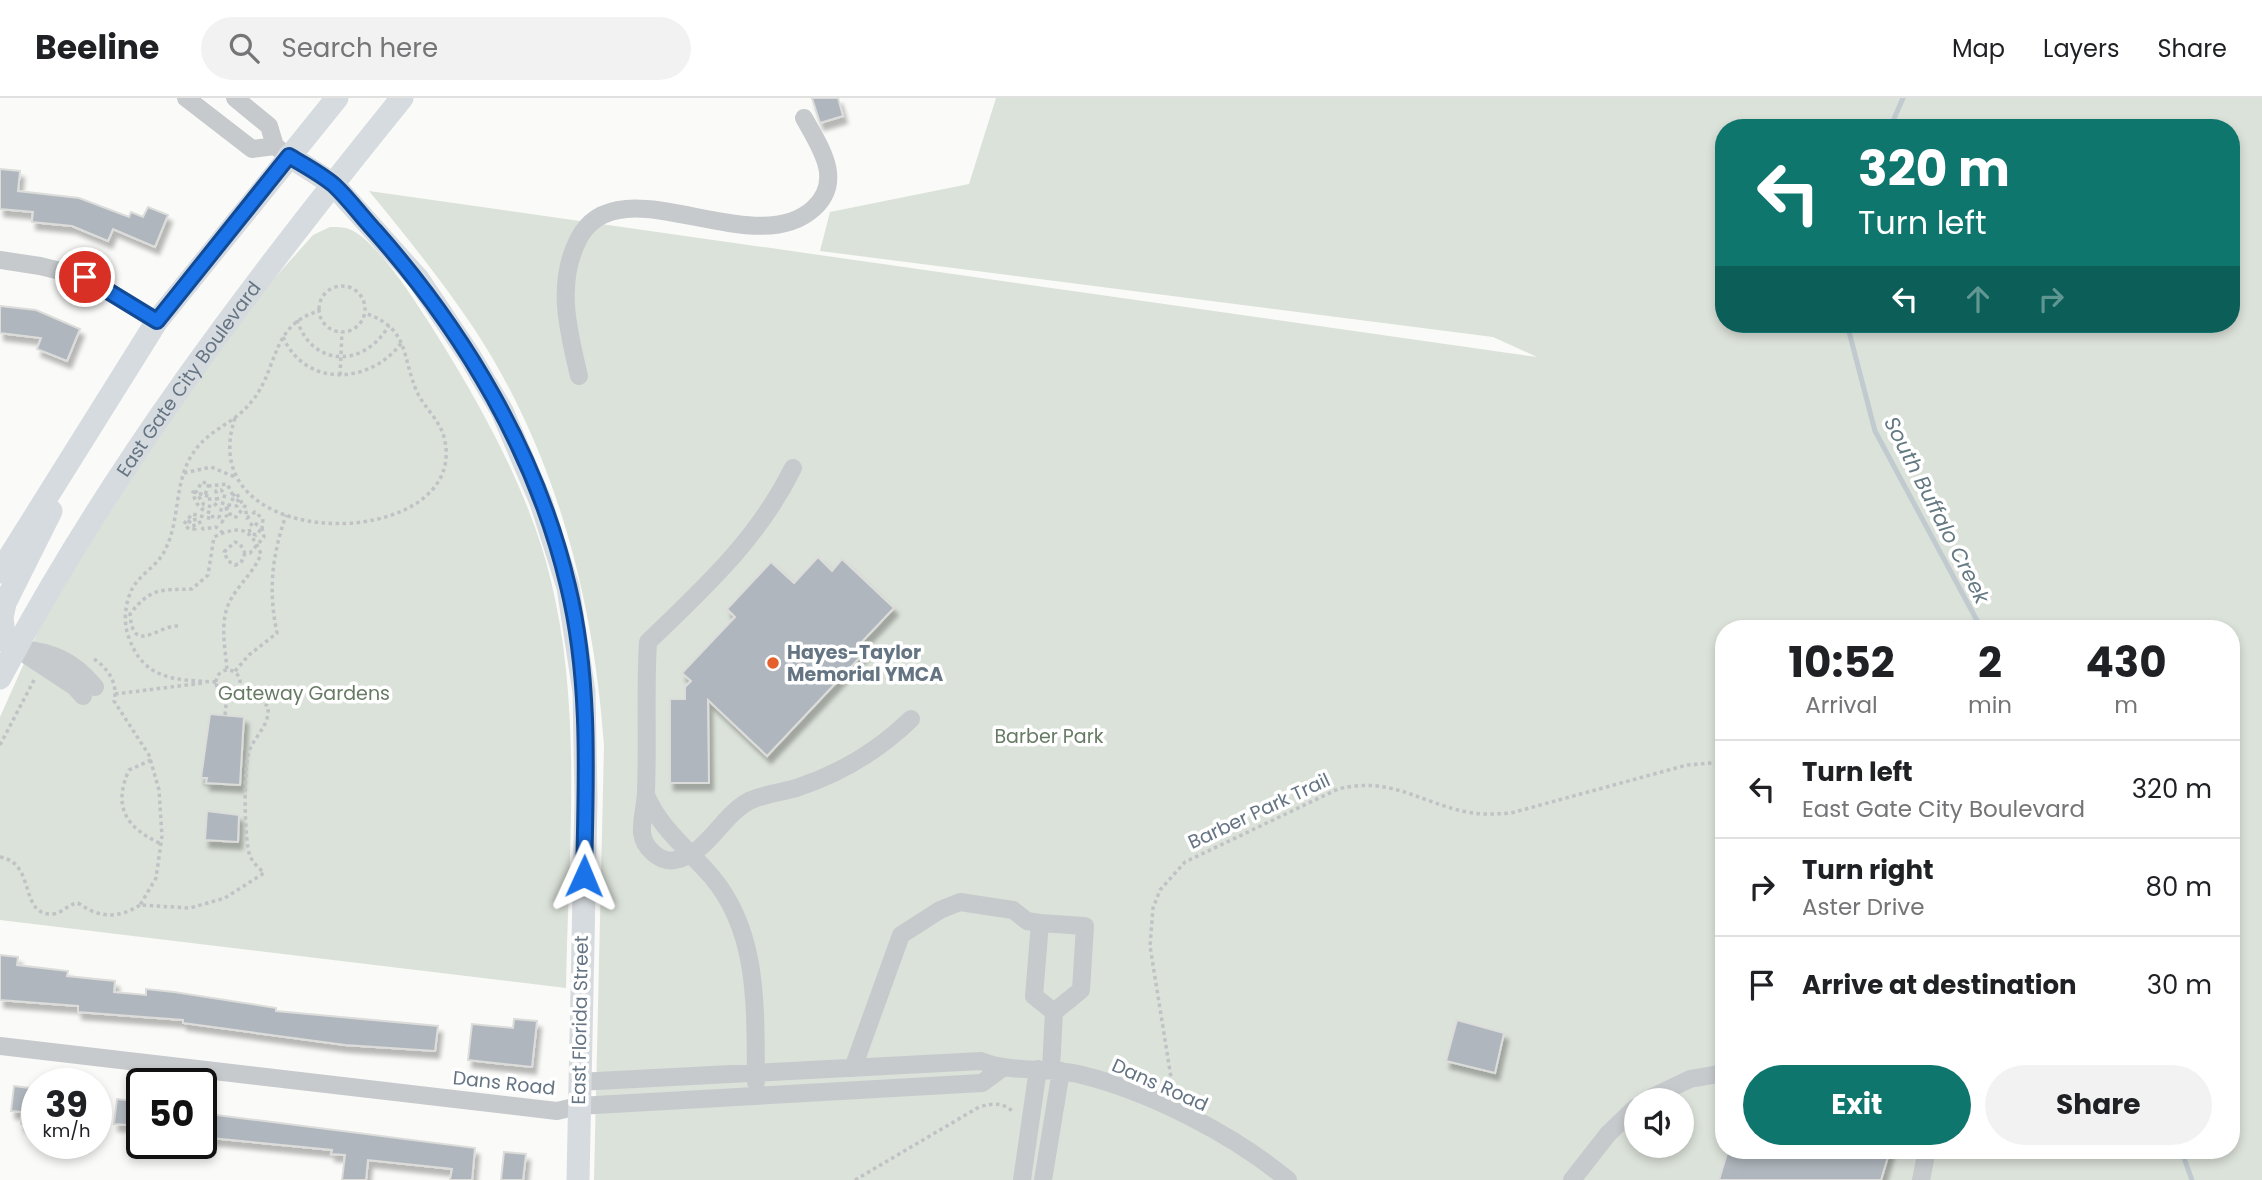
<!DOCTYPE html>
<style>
body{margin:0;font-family:Poppins,sans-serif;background:#f2f2f2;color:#202124;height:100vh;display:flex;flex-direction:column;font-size:26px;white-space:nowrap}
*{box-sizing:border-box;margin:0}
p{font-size:23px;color:#757577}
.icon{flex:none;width:38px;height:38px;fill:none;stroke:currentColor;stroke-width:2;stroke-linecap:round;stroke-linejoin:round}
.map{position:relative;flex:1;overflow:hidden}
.details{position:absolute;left:1715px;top:522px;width:525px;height:539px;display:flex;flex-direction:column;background:#fff;border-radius:28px;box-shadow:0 4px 10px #0003}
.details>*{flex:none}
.banner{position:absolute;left:1715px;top:21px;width:525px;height:214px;border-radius:28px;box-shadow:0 4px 10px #0003;background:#0f766e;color:#fff;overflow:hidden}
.fabs{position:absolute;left:1624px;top:990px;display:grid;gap:14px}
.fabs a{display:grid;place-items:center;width:70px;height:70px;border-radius:50%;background:#fff;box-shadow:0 4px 10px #0003;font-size:35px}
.speed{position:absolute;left:21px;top:970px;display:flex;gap:14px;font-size:35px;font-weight:700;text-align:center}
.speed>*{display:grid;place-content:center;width:91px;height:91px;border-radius:50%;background:#fff;box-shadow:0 4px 10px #0003;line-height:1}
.speed small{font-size:18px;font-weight:400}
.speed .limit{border:4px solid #111;border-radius:10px;background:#fff;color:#111}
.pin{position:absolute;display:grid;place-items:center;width:60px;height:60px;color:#fff;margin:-30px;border:4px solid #fff;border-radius:50%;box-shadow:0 2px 7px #0007}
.me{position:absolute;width:77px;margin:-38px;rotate:1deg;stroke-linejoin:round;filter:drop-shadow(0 0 5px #0008)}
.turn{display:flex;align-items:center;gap:24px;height:147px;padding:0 28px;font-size:32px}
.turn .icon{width:91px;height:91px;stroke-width:2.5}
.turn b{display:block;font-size:49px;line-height:60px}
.lanes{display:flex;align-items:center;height:66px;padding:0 28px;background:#0003;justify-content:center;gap:35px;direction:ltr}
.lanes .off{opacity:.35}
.eta{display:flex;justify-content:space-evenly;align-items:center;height:119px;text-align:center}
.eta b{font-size:42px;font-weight:700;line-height:49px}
.cta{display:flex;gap:14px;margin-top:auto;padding:14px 28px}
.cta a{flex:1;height:80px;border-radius:42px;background:#0f766e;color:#fff;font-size:28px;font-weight:700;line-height:80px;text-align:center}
.cta a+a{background:#f2f2f2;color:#202124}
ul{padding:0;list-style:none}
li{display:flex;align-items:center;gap:21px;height:98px;padding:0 28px;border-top:2px solid #e0e0e0}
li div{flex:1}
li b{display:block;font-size:26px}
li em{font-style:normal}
header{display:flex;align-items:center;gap:42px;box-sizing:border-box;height:98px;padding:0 35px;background:#fff;border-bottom:2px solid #e0e0e0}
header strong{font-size:33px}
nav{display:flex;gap:38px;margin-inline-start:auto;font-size:24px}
.search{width:490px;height:63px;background:#f2f2f2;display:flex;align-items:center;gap:18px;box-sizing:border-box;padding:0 24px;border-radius:38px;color:#757577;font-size:26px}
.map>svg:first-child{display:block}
.green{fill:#dbe2d9;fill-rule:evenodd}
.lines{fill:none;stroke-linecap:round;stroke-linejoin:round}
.stream{stroke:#c1cacf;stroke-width:5}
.building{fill:#afb6bd;stroke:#dcdcda;stroke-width:2;filter:url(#shadow)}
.path{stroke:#c0c2c5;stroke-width:3.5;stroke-dasharray:3.5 3.5;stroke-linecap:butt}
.minor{stroke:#c6cacd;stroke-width:18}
.major{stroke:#d6dbdf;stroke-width:23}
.route-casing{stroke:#114b97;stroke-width:18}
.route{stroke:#1a73e8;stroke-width:12}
.poi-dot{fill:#e4612d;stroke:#fff;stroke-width:2.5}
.labels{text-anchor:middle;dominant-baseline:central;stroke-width:7;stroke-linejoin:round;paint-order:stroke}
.street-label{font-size:19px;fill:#657483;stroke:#fff}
.poi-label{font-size:19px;font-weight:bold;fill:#657483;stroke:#fff;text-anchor:start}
.park-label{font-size:19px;fill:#667a64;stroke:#fff}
.water-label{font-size:21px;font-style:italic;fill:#657983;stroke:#fff}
</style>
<header>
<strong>Beeline</strong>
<div class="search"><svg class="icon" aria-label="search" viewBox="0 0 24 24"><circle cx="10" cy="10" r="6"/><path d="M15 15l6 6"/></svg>Search here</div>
<nav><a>Map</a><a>Layers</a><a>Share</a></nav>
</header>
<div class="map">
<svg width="2262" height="1082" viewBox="0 0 2262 1082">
<defs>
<filter id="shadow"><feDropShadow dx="4" dy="7" stdDeviation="2" flood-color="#0004"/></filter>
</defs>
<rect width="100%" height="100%" fill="#fafaf8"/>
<path class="green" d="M996 0H2262V1082H594L604 648C594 502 556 356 475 232 443 184 406 138 369 93L1537 259 1493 239 820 153 830 114 969 86ZM1724 30H2231V226H1724ZM1724 530H2231V1052H1724ZM1636 1003H1682V1048H1636Z
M330 129C335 129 342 129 346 130 373 137 411 197 426 220 476 298 530 393 551 483 583 615 568 756 566 890L0 822V619L46 516 184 296 237 222 313 137Z"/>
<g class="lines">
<path class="stream" d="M1890 30 1903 0
M1847 226 1875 333 1981 530
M2181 1052 2192 1082"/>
</g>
<path class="building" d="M812 0H838L843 18 820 25Z
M0 71 20 73 18 93 79 100 129 119 131 114 143 119 148 109 168 117 155 149 113 131 108 143 72 128 32 124 33 114 0 111Z
M0 208 36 212 80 231 67 263 37 251 41 240 0 235Z
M818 459 832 473 842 461 894 510 857 549 864 555 767 658 708 602 709 685H670V601H685V589L691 583 682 575 735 519 727 511 771 464 794 485Z
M210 616 244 619 240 687 206 685 207 680H201Z
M207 713 239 717 238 744 205 742Z
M0 857 18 859 17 867 68 873 67 878 115 883 114 894 146 897V891L174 894 276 910V913L438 928 435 953 345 947 183 925V922L78 914V908L0 902Z
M514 921 537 923 532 969 468 962 472 926 513 930Z
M1457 922 1504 935 1495 975 1446 963Z
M14 988 37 991V1027L21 1026 22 1014 11 1013Z
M117 1001 142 1004V1028L114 1026Z
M201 1015 475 1050 472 1082H450L452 1071 368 1062 366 1082H342L345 1057 331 1056 332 1052 201 1039Z
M1728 1052H1890L1881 1082H1719Z
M504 1054 526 1056 523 1082H501Z"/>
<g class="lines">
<path class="path" d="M319 211a23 23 0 1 1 46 0a23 23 0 1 1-46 0Z
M297 222C313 271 366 269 389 227
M283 239C306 291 372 286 402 244
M340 277 342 234
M235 320C188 460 474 455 444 339 440 323 424 309 417 294 401 257 410 231 365 215
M184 375 211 369 235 379
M208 388 227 386 234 399 229 407 237 408 239 404 233 396H237L244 409
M207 396 206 401H216
M223 435 216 429 203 431 198 421 189 423 192 428 196 427 195 431H189L184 426 192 416 213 421 212 415C201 413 195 406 193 394L205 397 209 386 202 384 196 394 204 407 213 409 218 404 216 393 221 392 225 396 219 420 222 424 227 417 226 407 231 418 236 419 245 408 247 420 255 414 263 421 262 430 253 424 249 430 250 435 256 437 262 430
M245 455 241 465 235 467 228 463 224 454 235 444 240 446 245 455H250L264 439 262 430
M178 528C158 527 133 558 130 516 151 489 161 492 192 491L208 477 214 439C240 427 250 429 261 456 254 474 240 485 231 501 219 522 225 548 227 571
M94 561C109 571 118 586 114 603L149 657 159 692 162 738 156 780 140 807 190 810 225 800 264 775C259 770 253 765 250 758 244 743 243 665 250 651 257 635 270 627 268 608L239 589
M216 584a12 12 0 1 1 24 0a12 12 0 1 1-24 0Z
M235 573 249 557 277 535C268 492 272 458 286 417
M216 584C175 582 144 582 129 540 123 525 125 507 131 493 138 477 158 468 165 452 180 423 174 389 190 360 207 330 233 328 252 303 279 270 270 227 319 213
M115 596 203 585
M225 617 227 596
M0 647 34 582
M151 662 129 672C112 710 127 730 161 746
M0 759C37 765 18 818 53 816 63 815 68 806 78 805 99 820 118 821 140 807
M1173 992 1150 848 1153 810 1160 792 1185 764 1338 691C1391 678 1418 704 1467 714 1482 717 1496 716 1511 715L1687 667 1724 664
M855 1082 979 1009C994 1005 1004 1004 1014 1015"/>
<path class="minor" d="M186 0 252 51 275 48
M235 0 269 28 275 48 284 55
M0 162 40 168 85 179 157 223
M579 278C568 232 556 186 578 142 617 62 753 167 814 110 844 82 820 49 804 20
M793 370C758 441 704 490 648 544 645 594 648 643 646 693 646 706 641 721 642 735 644 750 660 765 675 762 708 756 721 718 749 703 766 695 782 695 799 689 841 675 879 652 911 621
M16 550C51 554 72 561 95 589
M19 552 75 589 83 598
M646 697C661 732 688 751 712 779 760 836 755 914 756 984
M0 948 557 1013 578 1008 982 985 1001 971
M853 970 901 837 940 812 960 804 1013 812 1027 823 1040 825
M1051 971 1054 914 1034 898 1040 825 1085 828 1081 892 1054 914
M578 984 981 963C1013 976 1048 968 1082 977 1151 994 1234 1037 1288 1082
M1644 1003 1690 981 1724 975
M1022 1082 1038 971
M1043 1082 1061 973
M1572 1082 1608 1036 1636 1009
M1921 1082 1927 1052"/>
<g class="major">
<path d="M289 58 333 86 418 181 469 257 502 313 541 404 568 489 584 594 586 701 578 1082"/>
<path d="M0 474 157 223 337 0"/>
<path d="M16 550 5 543 2 520 5 505 51 413"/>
<path id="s1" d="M0 580C111 370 253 184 402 0"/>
</g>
</g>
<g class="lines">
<g class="route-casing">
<path id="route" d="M85 179 157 223 289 58C304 67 321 76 334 87 349 101 362 119 376 134 465 235 537 356 568 488 591 582 586 683 584 778"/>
</g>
<use href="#route" class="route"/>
</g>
<circle class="poi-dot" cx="773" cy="565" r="7"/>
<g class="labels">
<g class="street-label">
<text stroke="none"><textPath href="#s1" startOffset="354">East Gate City Boulevard</textPath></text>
<text transform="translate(1259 713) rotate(-25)">Barber Park Trail</text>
<text transform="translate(580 922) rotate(-89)">East Florida Street</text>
<text transform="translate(504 985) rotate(6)">Dans Road</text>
<text transform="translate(1160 987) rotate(24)">Dans Road</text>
</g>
<g class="poi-label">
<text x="787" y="554">Hayes-Taylor<tspan x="787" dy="22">Memorial YMCA</tspan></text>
</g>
<g class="park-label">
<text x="304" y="595">Gateway Gardens</text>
<text x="1049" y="638">Barber Park</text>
</g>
<g class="water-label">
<text transform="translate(1937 412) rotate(63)">South Buffalo Creek</text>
</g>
</g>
</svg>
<div class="fabs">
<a><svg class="icon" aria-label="sound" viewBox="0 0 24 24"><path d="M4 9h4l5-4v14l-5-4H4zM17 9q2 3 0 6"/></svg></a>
</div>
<div class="speed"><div>39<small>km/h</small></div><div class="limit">50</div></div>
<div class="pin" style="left:85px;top:179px;background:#d93025"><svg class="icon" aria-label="arrive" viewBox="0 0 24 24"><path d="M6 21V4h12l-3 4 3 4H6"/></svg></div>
<svg class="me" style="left:584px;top:778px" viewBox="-20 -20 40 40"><path d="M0-17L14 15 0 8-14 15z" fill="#1a73e8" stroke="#fff" stroke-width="4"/></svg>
<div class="banner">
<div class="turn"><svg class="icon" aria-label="left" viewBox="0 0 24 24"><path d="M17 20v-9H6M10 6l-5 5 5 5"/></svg><div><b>320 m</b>Turn left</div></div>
<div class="lanes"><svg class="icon" aria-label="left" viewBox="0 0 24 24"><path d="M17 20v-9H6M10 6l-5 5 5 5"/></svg><svg class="icon off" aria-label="ahead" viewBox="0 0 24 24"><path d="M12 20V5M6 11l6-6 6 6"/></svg><svg class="icon off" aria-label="right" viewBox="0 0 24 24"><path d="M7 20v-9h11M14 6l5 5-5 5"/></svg></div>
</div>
<section class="details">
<div class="eta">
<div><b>10:52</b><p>Arrival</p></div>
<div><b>2</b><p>min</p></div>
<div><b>430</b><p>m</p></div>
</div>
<ul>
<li><svg class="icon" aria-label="left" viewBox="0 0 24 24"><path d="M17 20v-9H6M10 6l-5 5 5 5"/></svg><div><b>Turn left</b><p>East Gate City Boulevard</p></div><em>320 m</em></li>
<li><svg class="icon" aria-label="right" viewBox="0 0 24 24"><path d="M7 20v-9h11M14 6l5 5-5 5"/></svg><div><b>Turn right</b><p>Aster Drive</p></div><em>80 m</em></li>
<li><svg class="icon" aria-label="arrive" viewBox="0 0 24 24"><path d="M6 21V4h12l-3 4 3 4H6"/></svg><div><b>Arrive at destination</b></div><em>30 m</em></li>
</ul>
<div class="cta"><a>Exit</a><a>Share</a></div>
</section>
</div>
